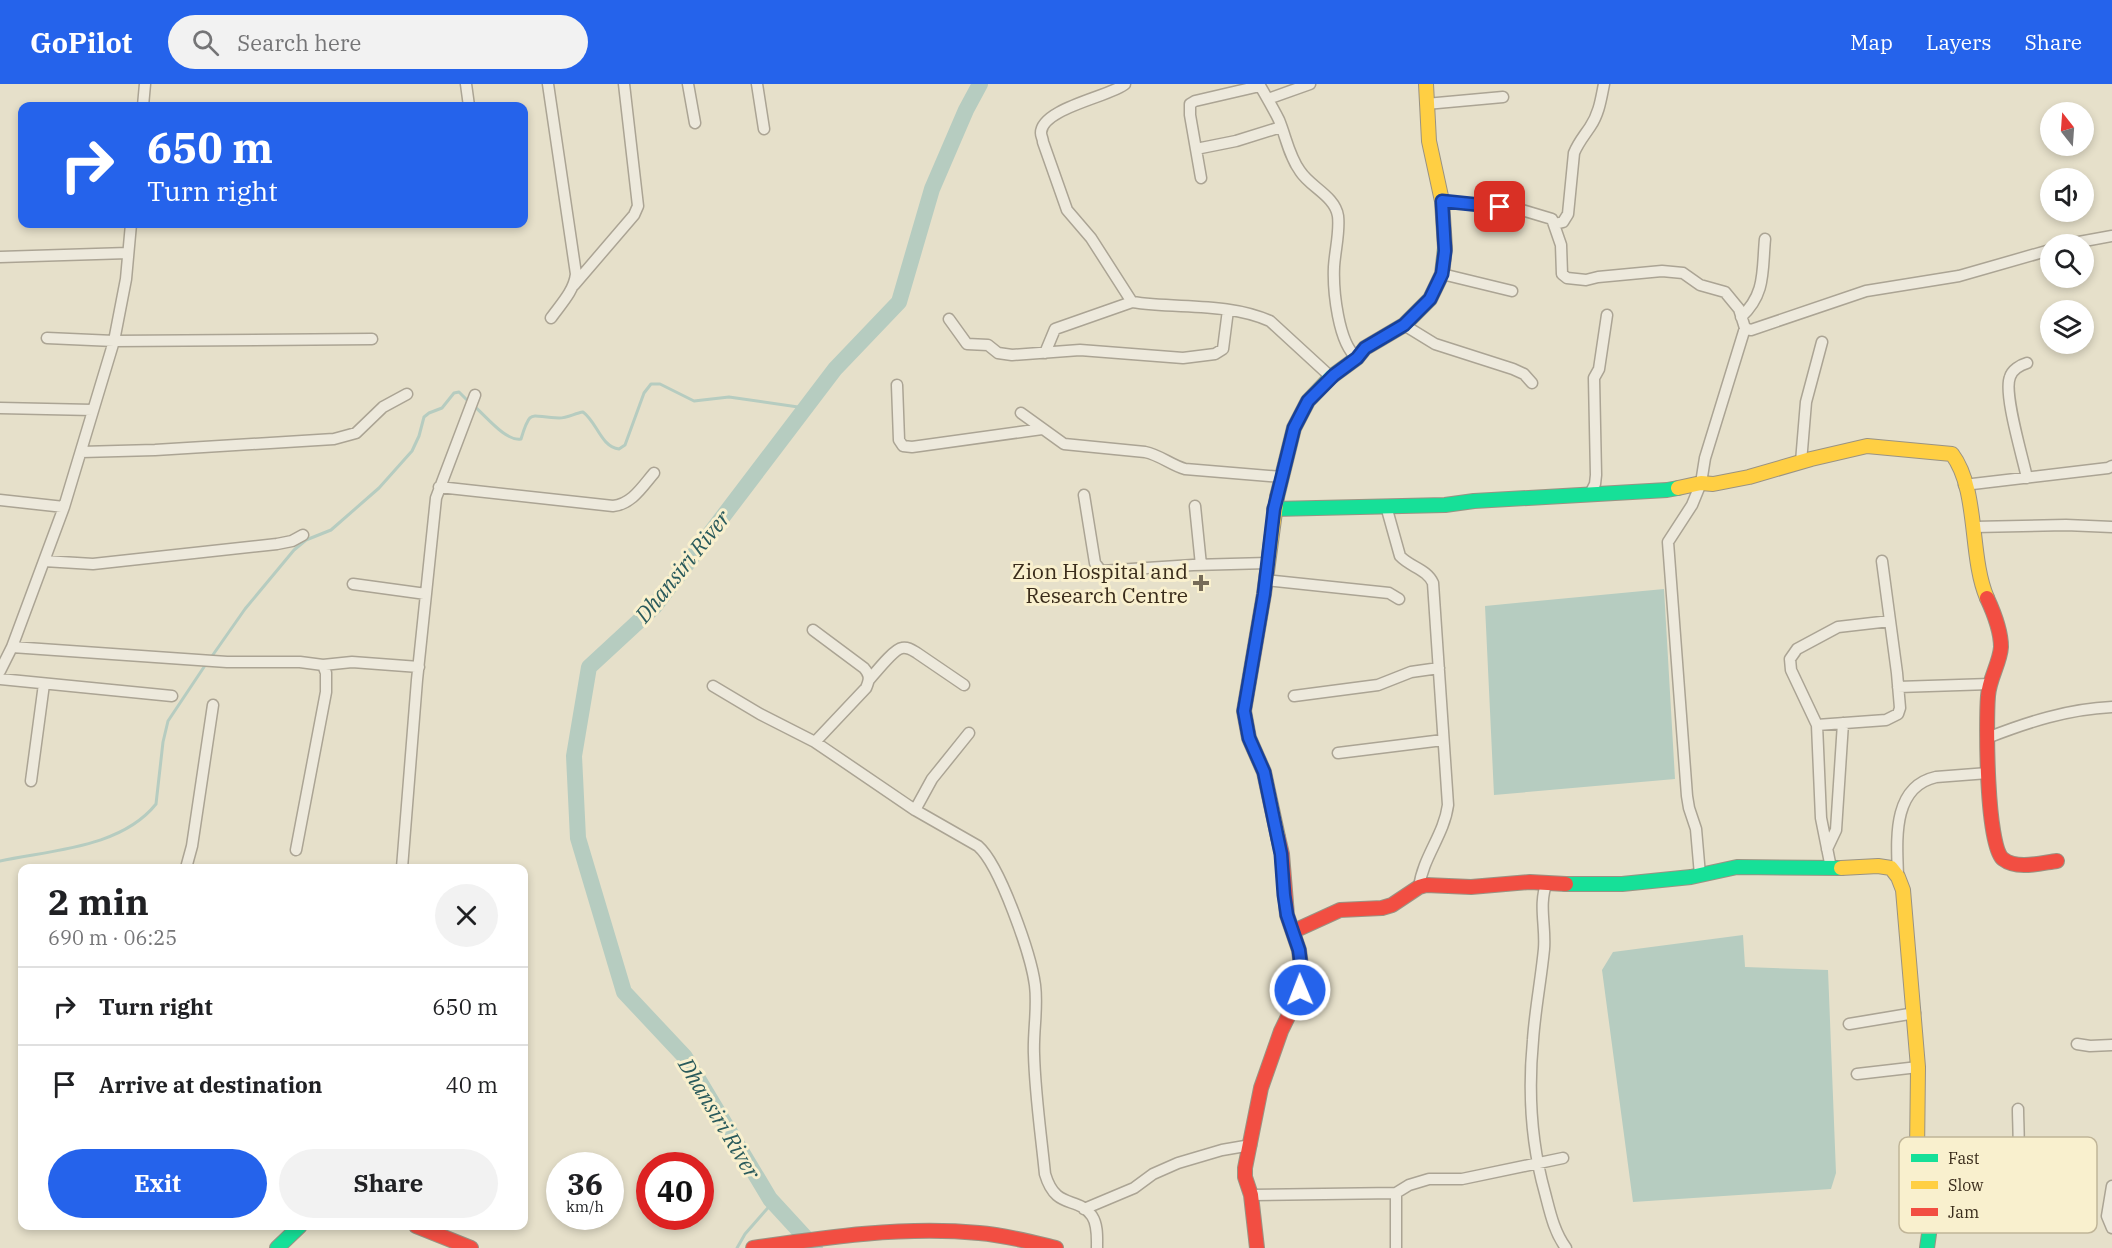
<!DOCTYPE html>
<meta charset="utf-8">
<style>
body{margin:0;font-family:"IBM Plex Serif",serif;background:#f2f2f2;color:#202124;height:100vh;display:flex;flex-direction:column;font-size:22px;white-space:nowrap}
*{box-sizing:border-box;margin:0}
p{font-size:20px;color:#757577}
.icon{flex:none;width:33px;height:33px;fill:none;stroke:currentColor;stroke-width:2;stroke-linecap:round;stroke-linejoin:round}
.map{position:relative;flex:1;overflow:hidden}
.drawer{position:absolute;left:18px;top:780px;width:510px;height:366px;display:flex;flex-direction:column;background:#fff;border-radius:12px;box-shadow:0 3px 9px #0003}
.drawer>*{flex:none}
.guide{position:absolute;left:18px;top:18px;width:510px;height:126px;border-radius:12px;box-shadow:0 3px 9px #0003;background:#2563eb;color:#fff;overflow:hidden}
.needle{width:39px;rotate:343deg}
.tools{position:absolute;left:2040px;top:18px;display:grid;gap:12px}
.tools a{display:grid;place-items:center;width:54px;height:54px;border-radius:50%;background:#fff;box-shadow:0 3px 9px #0003;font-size:30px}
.speed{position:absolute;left:546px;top:1068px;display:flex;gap:12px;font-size:30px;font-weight:700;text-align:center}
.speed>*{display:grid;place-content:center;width:78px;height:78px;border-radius:50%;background:#fff;box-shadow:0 3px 9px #0003;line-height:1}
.speed small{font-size:15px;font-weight:400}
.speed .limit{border:9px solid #d22;background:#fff;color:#111}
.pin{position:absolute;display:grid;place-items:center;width:51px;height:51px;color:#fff;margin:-26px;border-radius:12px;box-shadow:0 3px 9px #0006}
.me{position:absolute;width:66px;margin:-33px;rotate:359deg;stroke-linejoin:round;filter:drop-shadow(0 0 4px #0008)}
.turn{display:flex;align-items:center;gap:21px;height:126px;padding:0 30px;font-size:27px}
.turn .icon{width:78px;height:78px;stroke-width:2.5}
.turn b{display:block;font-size:42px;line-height:51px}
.round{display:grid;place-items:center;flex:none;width:63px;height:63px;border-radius:32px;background:#f2f2f2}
.overview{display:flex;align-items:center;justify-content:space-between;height:102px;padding:0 30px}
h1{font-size:36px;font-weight:700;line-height:45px}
.cta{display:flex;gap:12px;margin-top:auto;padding:12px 30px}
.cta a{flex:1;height:69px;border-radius:36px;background:#2563eb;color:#fff;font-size:24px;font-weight:700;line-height:69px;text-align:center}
.cta a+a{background:#f2f2f2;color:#202124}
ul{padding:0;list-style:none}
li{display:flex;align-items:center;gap:18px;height:78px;padding:0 30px;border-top:2px solid #e0e0e0}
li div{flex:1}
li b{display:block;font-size:22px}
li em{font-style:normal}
header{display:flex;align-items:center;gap:36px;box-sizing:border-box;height:84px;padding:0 30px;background:#2563eb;color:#fff}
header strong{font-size:28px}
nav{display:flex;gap:33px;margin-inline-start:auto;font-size:21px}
.search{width:420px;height:54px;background:#f2f2f2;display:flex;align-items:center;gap:15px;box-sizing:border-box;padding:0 21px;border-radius:33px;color:#757577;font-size:22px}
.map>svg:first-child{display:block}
.water{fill:#b6ccc0}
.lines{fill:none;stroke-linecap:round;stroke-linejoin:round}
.stream{stroke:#b6ccc0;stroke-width:3}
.river{stroke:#b6ccc0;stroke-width:16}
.street-casing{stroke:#aba494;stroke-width:13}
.fast-casing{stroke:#9a9383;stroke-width:16}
.slow-casing{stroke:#9a9383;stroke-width:16}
.jam-casing{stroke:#9a9383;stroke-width:16}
.street{stroke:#ede9dc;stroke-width:10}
.fast{stroke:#16e098;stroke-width:14}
.slow{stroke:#ffcf43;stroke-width:14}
.jam{stroke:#f24e42;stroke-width:14}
.route-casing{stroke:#184099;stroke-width:15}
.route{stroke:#2563eb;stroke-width:10}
.poi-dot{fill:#766b58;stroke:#f9f0ce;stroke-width:2}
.labels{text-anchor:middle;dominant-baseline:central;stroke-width:6;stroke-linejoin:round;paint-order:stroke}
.poi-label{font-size:21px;fill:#3a2c1b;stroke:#f9f0ce;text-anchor:end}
.water-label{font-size:22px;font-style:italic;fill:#295a5b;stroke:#f9f0ce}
.key{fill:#f9f0ce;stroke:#c0b598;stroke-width:1.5}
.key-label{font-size:16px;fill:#3a2c1b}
</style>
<header>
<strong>GoPilot</strong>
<div class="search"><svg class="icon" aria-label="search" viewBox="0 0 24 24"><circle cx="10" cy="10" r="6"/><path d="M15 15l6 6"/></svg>Search here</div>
<nav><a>Map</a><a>Layers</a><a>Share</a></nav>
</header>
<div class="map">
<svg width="2112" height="1164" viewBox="0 0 2112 1164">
<rect width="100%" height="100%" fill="#e6e0ca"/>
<path class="water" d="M1664 505 1675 695 1494 711 1485 522Z
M1743 851 1745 883 1828 886 1836 1089 1831 1105 1633 1118 1602 886 1613 868Z"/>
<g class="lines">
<path class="stream" d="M474 322C485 331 506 358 521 355 531 322 531 334 559 334 568 334 575 329 583 328 597 338 601 363 619 365L625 361 644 309 651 300H660L694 317 729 313 805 324
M210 575 245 525 294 466 306 456 331 446 379 404 412 367 419 352 424 333 429 329 442 324 454 309 459 308 469 318
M0 777C51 766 121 764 156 720L163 658 168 637 206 580
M737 1164 745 1150 773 1118"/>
<path class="river" d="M815 1164 770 1115 685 973 624 908 578 754 574 672 589 583 655 522 835 285 899 218 932 105 966 26 980 0"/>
<g class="street-casing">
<path id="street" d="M466 0 469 22
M548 0 576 190C574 207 561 220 551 234
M688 0 695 39
M757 0 764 45
M1125 0C1112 12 1041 24 1041 49 1041 52 1043 55 1043 58L1067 126 1091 154 1132 218C1178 225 1227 218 1270 237L1331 293
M1259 0C1266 12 1273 24 1279 36 1286 53 1289 72 1300 87 1310 103 1335 112 1338 132 1340 148 1335 166 1334 183 1333 206 1338 259 1357 274
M1268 15 1310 0
M1426 20 1503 13
M143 22 145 0
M1196 65 1236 57 1281 43
M1201 94 1190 31V20L1195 17 1260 2
M1442 117 1522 126 1552 135 1561 161 1562 190 1567 194 1586 196 1598 193 1662 187 1683 189 1700 201 1725 208 1739 225 1745 244
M1555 140 1563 138 1568 130 1574 69C1578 59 1584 52 1590 43 1599 30 1601 15 1604 0
M2068 160 2112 152
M0 173 128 169
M1442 190 1512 207
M574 201 634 131 638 122 624 0
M1741 233C1766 210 1762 187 1765 155
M949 235 967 260 988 261 998 269 1012 271 1080 266 1183 274 1215 270 1223 265 1228 226
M1404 241 1435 260 1513 285 1524 290 1532 299
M47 254 114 257 372 255
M1045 269 1055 245 1132 218
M2027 279C2020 281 2012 286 2010 293 2003 309 2023 374 2027 394
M897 301 899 356 903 362 912 363 1042 345
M0 324 93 326
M1021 329 1064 360 1145 368C1160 371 1171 381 1185 385L1282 393
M81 368 155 366 334 355 356 349 383 323 407 310
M1801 378 1806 318 1822 258
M1964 401 2108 384 2112 382
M439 403 613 422C632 420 642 403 654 389
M1590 410 1595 400 1596 391 1594 294 1599 285 1607 231
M1084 411 1095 479 1101 487 1193 481 1268 479
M0 416 64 423
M1195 422 1201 481
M1386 422 1400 472C1410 483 1427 485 1433 499L1448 721C1444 751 1423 773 1419 803
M1974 443 2066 441 2112 443
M44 477 93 480 277 460 292 457 303 451
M1266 496 1389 509 1399 515
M353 500 426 510
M813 546 864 584C870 591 870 595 866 604L815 658
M12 563 227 578H300L323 581 326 589V608L296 766
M323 581 352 578 419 583
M0 587 12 563 64 423 114 257 126 195 131 140
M0 595 172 612
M869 596C876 588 894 565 902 564 908 563 912 566 917 569L964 601
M713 602 760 630 815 658 915 726 978 762C1000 781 1031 871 1035 901 1038 924 1033 947 1034 970 1035 1010 1041 1050 1045 1090 1056 1127 1077 1111 1092 1132 1098 1141 1097 1154 1097 1164
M1898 603 1990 600
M1294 612 1378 601 1411 588 1439 584
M1817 641 1886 636 1898 630 1900 624 1897 589 1882 477
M1987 654C2028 638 2068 625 2112 623
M1338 669 1443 656
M31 697 44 600
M915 726 932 695 969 649
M1827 765 1836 746 1843 639
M186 784 192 762 213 621
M402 784 417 596 436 414 475 311
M1831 784 1821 734 1817 641 1791 586 1790 575 1797 565 1838 543 1890 537
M1700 791 1696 745 1689 724 1687 712 1668 458 1692 421 1701 399 1705 374 1745 244 1751 246 1866 207 1959 192 2050 166
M1898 793C1897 758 1891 703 1936 693L1988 689
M1547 798C1538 820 1546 842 1544 865 1541 896 1535 926 1533 956 1528 1008 1531 1059 1545 1109 1550 1128 1554 1148 1566 1164
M1849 940 1915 929
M2077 960 2090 962 2112 961
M1857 990 1918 983
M2112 1102 2107 1132 2112 1144
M1396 1109V1164
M1251 1111 1396 1109 1409 1101 1429 1095H1462L1563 1074
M1084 1125 1134 1104 1153 1090 1178 1079 1222 1066 1251 1061
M1928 1134C1941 1137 1952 1134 1965 1132 1975 1132 1989 1132 1997 1127 2025 1109 2018 1053 2018 1025"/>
</g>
<g class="fast-casing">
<path id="fast" d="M1277 413 1294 344 1308 317 1331 293 1357 274 1365 264 1404 241 1430 215 1442 190 1445 164
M1274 425 1445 421 1474 417 1667 406 1678 404
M1566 800H1622L1691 793 1737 783 1841 784
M1917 1070V1109L1930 1143 1927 1164
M277 1164 300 1142"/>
</g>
<g class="slow-casing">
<path id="slow" d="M1426 0 1429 57 1442 117 1445 164
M1678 404 1701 399 1713 400 1749 393 1811 375 1867 362 1952 370C1979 406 1969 472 1987 514
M1277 413 1264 510 1244 627 1249 654 1264 688 1278 753
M1841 784 1878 782 1891 784 1898 793 1903 806 1918 983 1917 1070"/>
</g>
<g class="jam-casing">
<path id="jam" d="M1987 514C1994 529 2001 546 2001 563 2000 579 1989 595 1988 612 1986 636 1986 762 2003 775 2017 786 2041 779 2057 777
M1294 847 1340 826 1382 824 1392 821 1419 803 1426 801 1471 803 1530 798 1566 800
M416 1142 471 1164
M753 1164C828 1153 903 1142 979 1149 1005 1151 1031 1158 1056 1164
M1257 1164 1251 1111 1245 1093V1084L1261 1004 1281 947 1301 906 1302 890 1299 866 1287 831 1282 770 1278 753"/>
</g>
<use href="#street" class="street"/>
<use href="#fast" class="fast"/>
<use href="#slow" class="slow"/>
<use href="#jam" class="jam"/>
</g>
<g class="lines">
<g class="route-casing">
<path id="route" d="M1300 906 1302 890 1299 866 1287 831 1284 811 1281 770 1264 688 1249 654 1244 627 1264 510 1274 425 1294 344 1308 317 1334 291 1357 274 1365 264 1404 241 1430 215 1442 190 1445 167 1442 117 1500 123"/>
</g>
<use href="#route" class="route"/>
</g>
<path class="poi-dot" d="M1198 490h6v6h6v6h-6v6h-6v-6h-6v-6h6z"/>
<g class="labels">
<g class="poi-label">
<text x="1188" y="487">Zion Hospital and<tspan x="1188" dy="24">Research Centre</tspan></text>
</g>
<g class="water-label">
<text transform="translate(682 482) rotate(-51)">Dhansiri River</text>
<text transform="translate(720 1034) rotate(59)">Dhansiri River</text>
</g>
</g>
<rect x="1899" y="1053" width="198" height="96" rx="9" class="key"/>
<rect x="1911" y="1070" width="27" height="8" fill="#16e098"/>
<rect x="1911" y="1097" width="27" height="8" fill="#ffcf43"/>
<rect x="1911" y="1124" width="27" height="8" fill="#f24e42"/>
<g class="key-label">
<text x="1948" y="1080">Fast</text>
<text x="1948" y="1107">Slow</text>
<text x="1948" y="1134">Jam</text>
</g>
</svg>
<div class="tools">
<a><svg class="needle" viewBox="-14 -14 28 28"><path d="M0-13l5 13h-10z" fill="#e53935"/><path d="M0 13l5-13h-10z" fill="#757577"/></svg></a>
<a><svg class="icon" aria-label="sound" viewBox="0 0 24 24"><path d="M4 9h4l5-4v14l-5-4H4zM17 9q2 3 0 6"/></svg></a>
<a><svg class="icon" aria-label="search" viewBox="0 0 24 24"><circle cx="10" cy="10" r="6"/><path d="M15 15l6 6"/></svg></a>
<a><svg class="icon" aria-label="layers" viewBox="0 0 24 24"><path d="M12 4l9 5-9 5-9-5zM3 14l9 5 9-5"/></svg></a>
</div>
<div class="speed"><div>36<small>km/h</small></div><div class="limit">40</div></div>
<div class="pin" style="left:1500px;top:123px;background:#d93025"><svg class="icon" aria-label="arrive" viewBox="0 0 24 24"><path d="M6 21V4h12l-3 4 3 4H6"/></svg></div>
<svg class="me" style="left:1300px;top:906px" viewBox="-20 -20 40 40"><circle r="17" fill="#2563eb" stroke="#fff" stroke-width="3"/><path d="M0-11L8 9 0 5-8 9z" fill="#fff"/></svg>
<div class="guide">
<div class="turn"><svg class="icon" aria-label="right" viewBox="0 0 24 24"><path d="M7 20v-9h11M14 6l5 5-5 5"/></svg><div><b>650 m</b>Turn right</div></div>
</div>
<section class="drawer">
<div class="overview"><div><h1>2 min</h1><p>690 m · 06:25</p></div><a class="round"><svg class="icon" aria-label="close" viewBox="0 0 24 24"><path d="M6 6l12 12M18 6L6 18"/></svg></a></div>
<ul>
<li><svg class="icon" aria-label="right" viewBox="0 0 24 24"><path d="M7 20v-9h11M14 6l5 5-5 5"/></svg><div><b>Turn right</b></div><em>650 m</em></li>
<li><svg class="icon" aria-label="arrive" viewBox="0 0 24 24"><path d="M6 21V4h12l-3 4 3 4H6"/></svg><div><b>Arrive at destination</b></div><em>40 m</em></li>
</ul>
<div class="cta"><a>Exit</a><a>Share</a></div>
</section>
</div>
